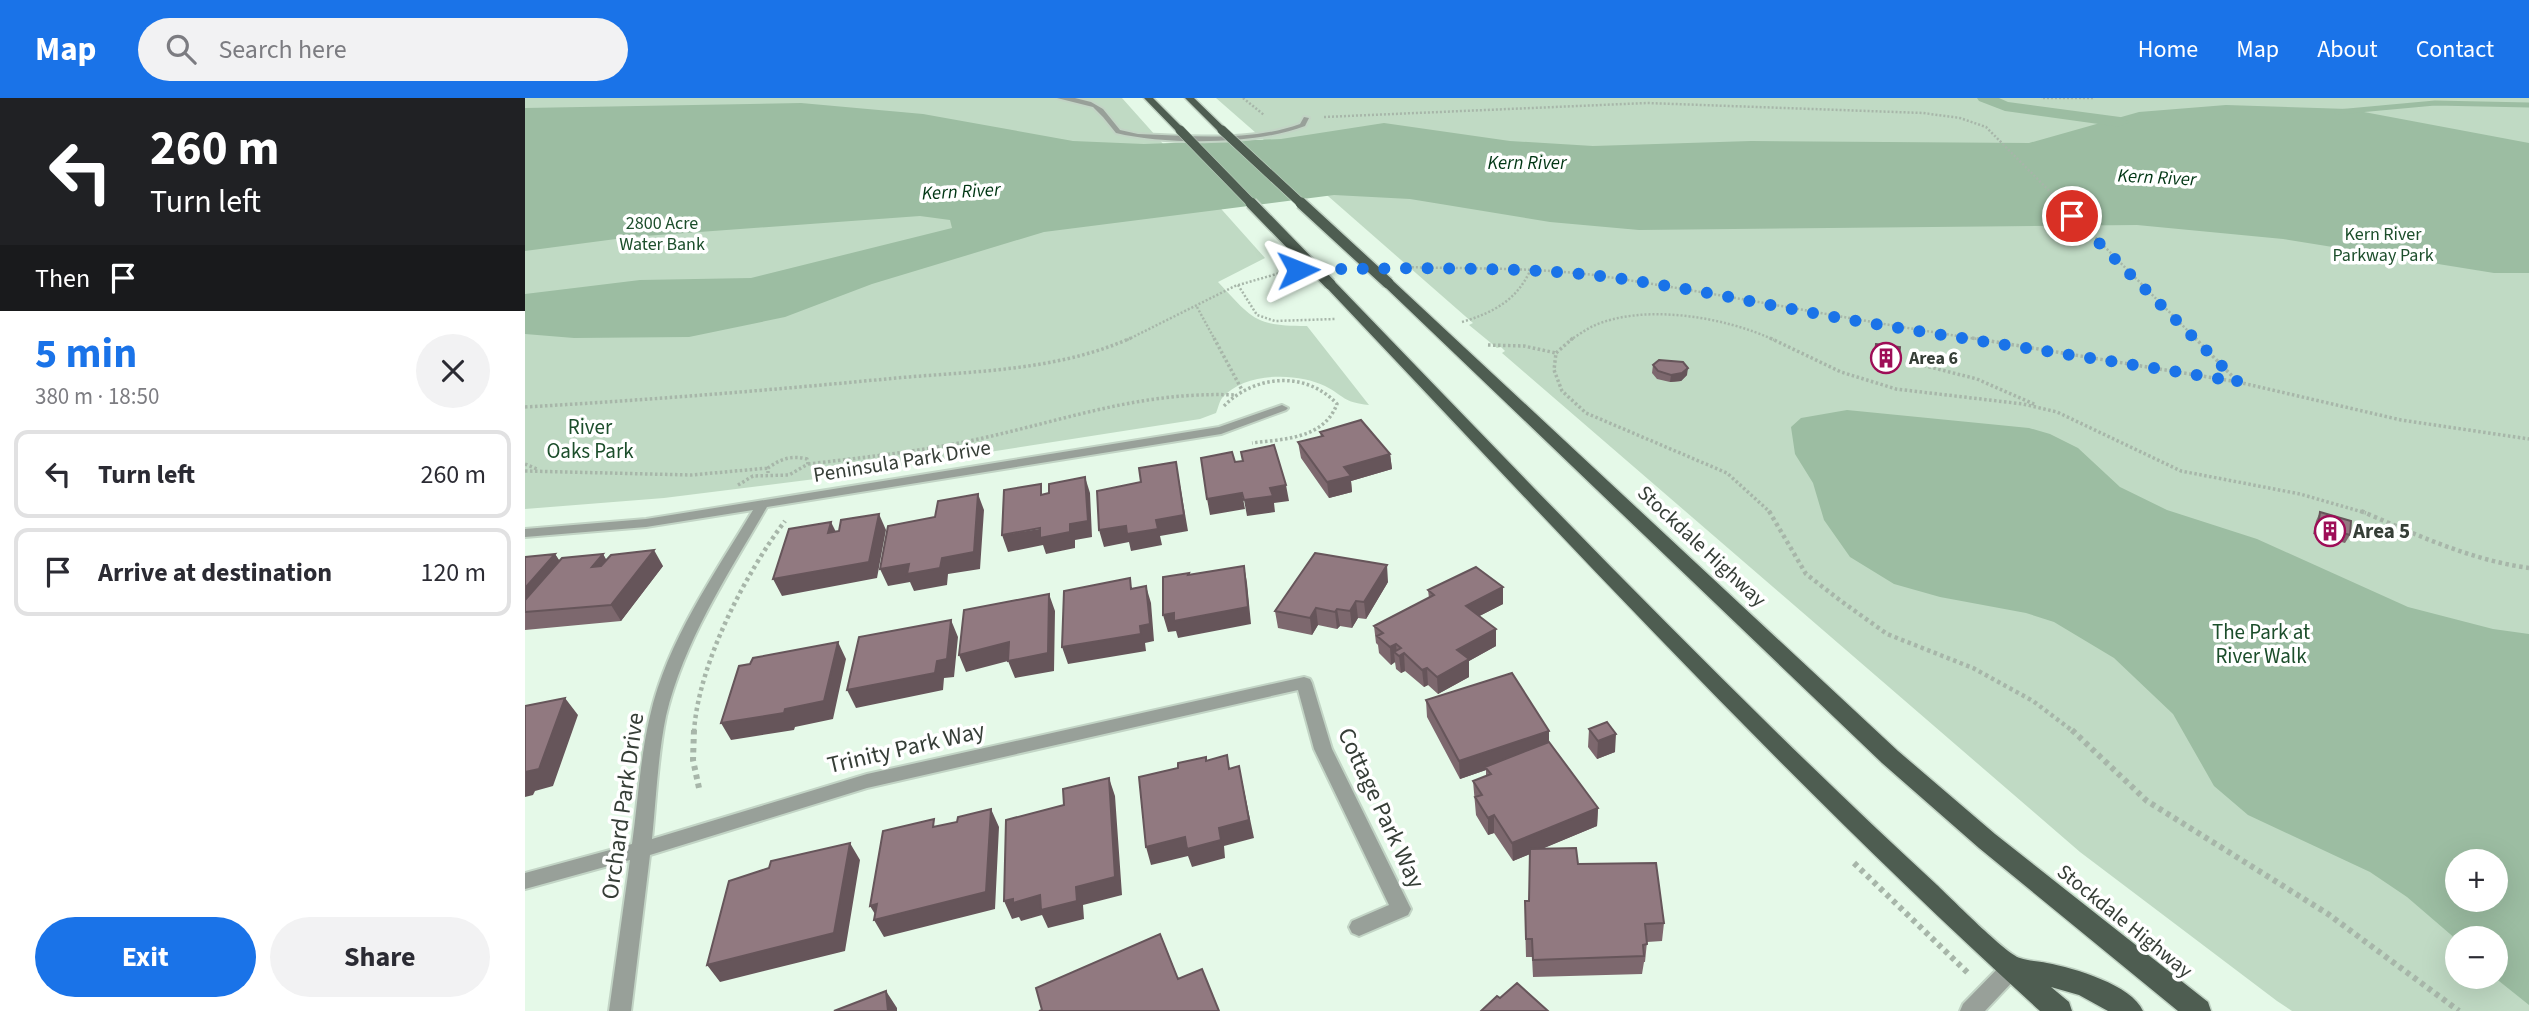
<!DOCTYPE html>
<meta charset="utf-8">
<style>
body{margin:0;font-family:"Source Sans 3",sans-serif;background:#f2f2f3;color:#2b2b33;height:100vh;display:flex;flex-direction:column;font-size:26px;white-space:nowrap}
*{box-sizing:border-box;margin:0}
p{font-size:23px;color:#7c7c81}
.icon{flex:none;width:38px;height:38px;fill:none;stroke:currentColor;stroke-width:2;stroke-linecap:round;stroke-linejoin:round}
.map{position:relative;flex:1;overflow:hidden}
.drawer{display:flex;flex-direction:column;background:#fff;width:525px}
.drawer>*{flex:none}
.hud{background:#202124;color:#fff;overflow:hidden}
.buttons{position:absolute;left:1920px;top:751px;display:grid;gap:14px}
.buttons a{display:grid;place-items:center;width:63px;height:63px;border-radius:50%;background:#fff;box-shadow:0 7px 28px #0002;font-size:35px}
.pin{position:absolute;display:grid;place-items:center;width:60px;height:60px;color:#fff;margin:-30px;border:4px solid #fff;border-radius:50%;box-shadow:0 2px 7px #0007}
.me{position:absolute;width:77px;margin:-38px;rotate:88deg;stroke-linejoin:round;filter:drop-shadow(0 0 5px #0008)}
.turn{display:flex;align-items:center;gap:24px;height:147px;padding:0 35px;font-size:32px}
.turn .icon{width:91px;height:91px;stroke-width:2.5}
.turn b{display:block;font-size:49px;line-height:60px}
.then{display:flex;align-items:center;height:66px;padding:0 35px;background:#0003;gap:14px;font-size:26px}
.round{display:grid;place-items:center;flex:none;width:74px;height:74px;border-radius:37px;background:#f2f2f3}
.overview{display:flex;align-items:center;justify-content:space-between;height:119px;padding:0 35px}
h1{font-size:42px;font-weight:700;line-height:52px;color:#1a73e8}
.action{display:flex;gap:14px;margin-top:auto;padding:14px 35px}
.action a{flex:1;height:80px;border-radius:42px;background:#1a73e8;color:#fff;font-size:28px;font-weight:700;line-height:80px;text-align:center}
.action a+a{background:#f2f2f3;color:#2b2b33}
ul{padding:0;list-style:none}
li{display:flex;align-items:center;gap:21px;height:88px;margin:0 14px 10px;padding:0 21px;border:4px solid #e1e1e2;border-radius:14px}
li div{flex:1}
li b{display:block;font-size:26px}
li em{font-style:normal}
header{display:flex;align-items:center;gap:42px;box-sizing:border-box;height:98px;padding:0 35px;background:#1a73e8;color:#fff}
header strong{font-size:33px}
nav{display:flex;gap:38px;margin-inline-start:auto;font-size:24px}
.search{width:490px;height:63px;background:#f2f2f3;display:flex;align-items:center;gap:18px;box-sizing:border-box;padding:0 24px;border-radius:38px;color:#7c7c81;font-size:26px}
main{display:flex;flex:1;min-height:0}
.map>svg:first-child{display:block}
.green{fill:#c0dac4;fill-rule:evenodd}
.water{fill:#9cbda2;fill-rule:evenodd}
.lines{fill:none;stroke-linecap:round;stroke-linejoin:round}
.stream{stroke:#9cbda2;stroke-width:5}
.canal{fill:#9cbda2;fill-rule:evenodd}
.lane-casing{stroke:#c2d4c5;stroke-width:4}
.street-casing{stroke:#c2d4c5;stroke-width:4}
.primary-casing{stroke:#c2d4c5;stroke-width:3}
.path-far3{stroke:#a7b6a9;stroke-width:2.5;stroke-dasharray:2 2;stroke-linecap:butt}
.path-far2{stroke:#a7b6a9;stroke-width:3.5;stroke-dasharray:2.5 2.5;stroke-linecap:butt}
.path-far1{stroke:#a7b6a9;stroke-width:4.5;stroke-dasharray:3.5 3.5;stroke-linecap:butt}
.path{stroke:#a7b6a9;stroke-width:6;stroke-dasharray:4.5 4.5;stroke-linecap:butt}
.lane{fill:#98a099;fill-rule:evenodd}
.street{fill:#98a099;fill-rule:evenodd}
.primary{fill:#4e5d51;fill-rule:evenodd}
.primary-bridge-far1-casing{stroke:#c2d4c5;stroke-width:10;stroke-linecap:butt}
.primary-bridge-casing{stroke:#c2d4c5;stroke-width:14;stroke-linecap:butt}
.primary-bridge-far1{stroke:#4e5d51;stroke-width:9}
.primary-bridge{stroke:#4e5d51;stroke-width:11}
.wall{fill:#7d686e}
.shaded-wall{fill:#66555a}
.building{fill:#917980;stroke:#66555a;stroke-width:2}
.route{stroke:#1a73e8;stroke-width:12;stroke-dasharray:0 21.6}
.labels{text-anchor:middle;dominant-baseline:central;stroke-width:7;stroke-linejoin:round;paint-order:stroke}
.far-park-label{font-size:18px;fill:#1c4e2b;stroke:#fff}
.far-poi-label{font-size:18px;font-weight:bold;fill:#363e37;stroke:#fff;text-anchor:start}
.far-water-label{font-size:19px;font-style:italic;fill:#003614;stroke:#fff}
.park-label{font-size:21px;fill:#1c4e2b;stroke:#fff}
.street-label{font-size:21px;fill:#363e37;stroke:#fff}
.poi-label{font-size:21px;font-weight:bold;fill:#363e37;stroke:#fff;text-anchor:start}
.near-street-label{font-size:24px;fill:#363e37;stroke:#fff}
</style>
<header>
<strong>Map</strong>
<div class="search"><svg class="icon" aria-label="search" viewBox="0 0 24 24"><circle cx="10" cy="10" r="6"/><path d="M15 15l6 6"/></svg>Search here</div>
<nav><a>Home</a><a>Map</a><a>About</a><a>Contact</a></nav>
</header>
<main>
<section class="drawer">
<div class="hud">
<div class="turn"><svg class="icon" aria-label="left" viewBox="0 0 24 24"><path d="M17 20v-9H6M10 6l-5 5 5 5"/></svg><div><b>260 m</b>Turn left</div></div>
<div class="then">Then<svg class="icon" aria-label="arrive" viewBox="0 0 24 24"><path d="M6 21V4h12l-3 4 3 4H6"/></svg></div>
</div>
<div class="overview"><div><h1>5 min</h1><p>380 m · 18:50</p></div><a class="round"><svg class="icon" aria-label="close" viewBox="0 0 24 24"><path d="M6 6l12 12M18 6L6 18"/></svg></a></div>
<ul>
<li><svg class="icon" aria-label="left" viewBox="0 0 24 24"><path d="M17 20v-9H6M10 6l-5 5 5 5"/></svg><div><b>Turn left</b></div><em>260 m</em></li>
<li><svg class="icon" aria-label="arrive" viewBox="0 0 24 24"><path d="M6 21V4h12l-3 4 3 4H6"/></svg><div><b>Arrive at destination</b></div><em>120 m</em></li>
</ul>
<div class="action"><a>Exit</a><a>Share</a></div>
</section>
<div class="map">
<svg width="2004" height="913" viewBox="0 0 2004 913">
<rect width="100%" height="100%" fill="#e5f9e8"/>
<path class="green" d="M0 0H597L740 160 693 184C728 221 729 228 782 228L844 307C817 304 821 299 800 288 772 274 719 274 697 300 694 304 693 311 691 315L675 321 298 380 139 400 0 411Z
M691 0H2004V913H1767L1752 903 1555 754 977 255 980 253 976 249 972 250 944 227 948 225ZM1932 763H1970V802H1932ZM1932 840H1970V878H1932Z"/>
<path class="water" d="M276 5 398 16 548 43 619 46 756 41 859 25 985 43 1068 48 1226 43 1504 45 1614 14 1701 7 1823 11 2004 45V175H1969L1758 141 1612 127 1114 132 1025 124 885 101 809 97 519 134 347 186 260 219 164 239 49 240 0 236V196L115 182 226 180 427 130 425 122 395 118 106 139 0 153V10Z
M1322 312 1504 330 1525 336 1553 350 1595 389 1642 412 1732 441 1883 509 1968 531 2004 536V907L1969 879 1970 840 1932 842 1882 799 1845 774 1723 717 1689 688 1648 616 1589 560 1529 524 1501 515 1415 499 1369 486 1325 459 1299 422 1288 385 1270 356 1266 329 1276 320ZM1932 763H1970V802H1932Z"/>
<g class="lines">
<path class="stream" d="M1812 14 1910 5 2004 7"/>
<path class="canal" d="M1452 0H1474L1483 4 1595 19 1604 24 1595 29 1480 13 1454 3Z"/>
<g class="lane-casing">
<path id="lane" d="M532 0H550L566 4 578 11 595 32 613 36C665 38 725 44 775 26L779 19 784 20 780 28C731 47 642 47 591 35L578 19 568 9Z"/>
</g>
<g class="street-casing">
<path id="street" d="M757 307 763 310 761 312 696 336 242 409C204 475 159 542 141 618 133 656 131 702 127 741L342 676 779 579 785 581 787 585 807 651 886 811 883 817 834 838 827 835 824 829 827 823 864 807 789 651 773 592 342 690 125 757 106 913H84L105 762 0 791V775L107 746C113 704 115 660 125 618 142 543 189 477 228 412L121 429 0 439V431L121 421 694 329Z
M1486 862 1493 864 1496 871 1493 878 1460 913H1435L1438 906 1479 864Z"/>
</g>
<g class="primary-casing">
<path id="primary" d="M619 0H628L658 30V34H652Z
M660 0H669L700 30V34H694Z
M859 182H867L1373 653 1470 736 1683 904 1686 913H1653L1454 750 1357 665 859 188Z
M801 183H809C1007 388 1203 594 1412 787 1426 800 1481 856 1495 860 1503 863 1514 863 1522 865 1549 870 1607 887 1618 913H1583L1554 897 1526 889 1544 904 1547 913H1515C1264 685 1034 435 801 189Z"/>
</g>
<path class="path-far3" d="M718 0 739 17
M1518 0H1570
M799 19 1122 5 1398 15 1435 20 1461 29 1672 242
M879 169C944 171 1011 169 1076 178 1204 197 1331 223 1459 242
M713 187 732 217 750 223 810 221
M672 209 690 242
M937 224C967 215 991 203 1005 173
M602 242 710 188 762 173
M1045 242C1052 238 1060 232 1068 228 1119 205 1200 219 1249 242"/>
<path class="path-far2" d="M689 240 717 292
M1048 240 1031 255 1029 272 1037 293 1061 315 1202 375 1246 415
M1245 240 1316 274 1371 291 1498 306 1532 314 1656 373 1775 396 1841 415
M1447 240 1713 284 1876 322 2004 341
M1670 240 1711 282
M963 247 999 248 1031 255
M1389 265 1452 281 1511 307
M699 308C729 277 781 272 812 306 799 341 759 341 727 345
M0 309C124 302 248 292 371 280 451 273 531 273 606 240
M0 366 12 371
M283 366C342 359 400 353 458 340 547 320 618 293 711 297
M0 373 166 377 244 370
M213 387 228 378 264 377 283 366 282 361C267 357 255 361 243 370V375"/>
<path class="path-far1" d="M1244 413 1281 476 1316 503 1362 536 1448 570 1508 603 1549 634
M1836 413C1890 436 1945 462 2004 470
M169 634C173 567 220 476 260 423"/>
<path class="path" d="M169 632 168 662 174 690
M1547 632 1622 703 1803 816 1934 913
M1329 765 1444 876"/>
<use href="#lane" class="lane"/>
<use href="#street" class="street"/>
<use href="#primary" class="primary"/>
<g class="primary-bridge-far1-casing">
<path id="primary-bridge-far1" d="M655 32 728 107
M697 32 778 107"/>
</g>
<g class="primary-bridge-casing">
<path id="primary-bridge" d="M726 105 805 186
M776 105 863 185"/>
</g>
<use href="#primary-bridge-far1" class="primary-bridge-far1"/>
<use href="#primary-bridge" class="primary-bridge"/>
</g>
<path class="wall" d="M1351 246 1374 259 1373 266 1348 263Z
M1128 267 1162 277 1156 283 1145 284 1132 281 1127 275Z
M795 334 865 356 867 371 826 383 827 394 804 400 776 360 773 344 796 339Z
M1795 414 1825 437 1820 445 1788 436 1791 423Z
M30 456 34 462 78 456 81 462 138 468 96 523 0 532V459Z
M863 484 841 521 833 520 827 530 815 528 812 531 793 527 787 537 753 530 750 513Z
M903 492 978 506 954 518 971 548 944 563V579L913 596 903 587 899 589 880 573 876 575 871 571 870 564 866 567 854 555 853 547 851 545 849 528 904 500Z
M901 602 1024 644 1073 710 1072 728 1016 751 1053 766 1139 825 1137 843 1122 844 1120 864H1119L1117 876 1008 879 1007 859H1001L1000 821 1004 803 1005 756 988 763 969 735 963 737 951 717 948 683 961 678V672L935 681 902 619Z
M1064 631 1090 654 1072 661 1063 649Z"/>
<path class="shaded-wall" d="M1163 270 1162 277 1156 283 1145 284 1146 277Z
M865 356 867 371 826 383 827 394 804 400 802 384 819 369Z
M651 364 663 433 635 438 637 447 606 453 604 444 579 449 574 432 631 422Z
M560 379 565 395 567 439 550 442V450L521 456 518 447 483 454 477 437 545 426Z
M761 387 764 403 749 405 750 414 722 418 719 402 745 390Z
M717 395 720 411 685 417 682 401Z
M453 396 459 412 455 471 423 476 422 487 389 493 385 484 363 488 355 471 417 460Z
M354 416 361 432 352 480 257 498 248 481Z
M306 424 314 440 303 435Z
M129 452 138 468 96 523 86 507Z
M30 456 41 473 0 514V490Z
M78 456 88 473 67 469Z
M862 467 863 484 841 521 839 504Z
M719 468 722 485 726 526 653 540 651 533 643 534 638 517Z
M621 488 626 505 629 543 620 545 621 553 543 566 537 549 615 528Z
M978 489V506L941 525V508Z
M524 496 530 513 529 573 490 580 483 563 441 574 434 557 484 544Z
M831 503 833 520 827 530 825 513Z
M791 510 793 527 787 537 785 520Z
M812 511 815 528 812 531 810 514Z
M426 522 433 539 429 579 419 580 418 592 331 610 322 592 412 563Z
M971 531V548L944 563V579L913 596 912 579 932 552Z
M313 544 321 561 308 621 270 629 269 632 206 642 196 625 260 611Z
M871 546 872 556 869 554 870 564 866 567 865 549Z
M879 555 880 573 876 575 874 558Z
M902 570 903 587 899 589 897 572Z
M40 600 53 617 28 688 10 693 8 697 0 699V674Z
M1024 633V651L960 669 961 672 935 681 934 663Z
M1091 636 1090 654 1072 661 1073 643Z
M714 668 729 740 699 748 700 760 667 769 663 758 626 767 621 749 694 730Z
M584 680 590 698 597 797 558 807 559 821 523 830 517 817 496 823 494 819 487 821 479 803 551 789Z
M1073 710 1072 728 988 763 987 745Z
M466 711 474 729 470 811 359 839 349 822 353 821 345 808Z
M969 717V735L963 737V720Z
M325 745 335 762 320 853 195 884 182 867Z
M361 893 372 910V913H363Z"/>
<path class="building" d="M1351 246 1375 249 1374 259 1350 256Z
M1134 262 1158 264 1163 270 1157 275 1146 277 1133 273 1128 267Z
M836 322 865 356 819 369 826 378 802 384 773 344 798 338 795 334Z
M749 347 761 387 745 390 748 398 719 402 717 395 682 401 676 360 707 354 710 364 718 363 716 354Z
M651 364 659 417 631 422 633 431 602 436 601 428 574 432 572 393 616 384 614 370Z
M560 379 563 423 545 426V434L515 440V430L477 437 479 392 516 386V397L524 395V386Z
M453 396 449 454 417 460 415 470 382 476 384 466 355 471 363 428 410 419 413 403Z
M1795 414 1826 423 1825 437 1793 428Z
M354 416 344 464 248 481 264 431 306 424 303 435 314 433 316 422Z
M129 452 86 507 0 514V502L37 460 78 456 67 469 76 468 86 457Z
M790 455 862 467 839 504 831 503 825 513 812 511 810 514 791 510 785 520 750 513Z
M30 456 0 490V459Z
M719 468 723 509 649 523V515L638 517V479L664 475 663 477Z
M951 469 978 489 941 508 971 531 932 552 944 561 912 579 902 570 897 572 879 555 874 558 869 554 876 550 871 546 865 549 852 538 858 535 849 528 909 497 903 492Z
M605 480 606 491 621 488 625 526 615 528 616 536 537 549 539 493Z
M524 496 523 555 483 563 484 544 434 557 439 512Z
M426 522 422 561 412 563 410 575 322 592 334 539Z
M313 544 299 603 260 611 259 615 196 625 214 568 225 566 228 560Z
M987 575 1024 633 934 663 901 602Z
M40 600 14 671 0 674V608Z
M1082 624 1091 636 1073 643 1064 631Z
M1024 644 1073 710 987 745 969 717 963 720 950 699 957 697 948 683 966 676 960 669Z
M702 657 704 671 714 668 724 722 694 730 696 742 662 751 660 739 621 749 614 679 653 670V665L681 659V663Z
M584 680 590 779 551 789 552 803 516 812 515 797 488 805V801L479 803 481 722 539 707 538 691Z
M466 711 461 794 349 822 352 806 345 808 358 733 409 721 408 729 432 724 433 719Z
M325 745 309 835 182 867 204 783 244 770 246 763Z
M1051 750 1053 766 1131 765 1139 825 1120 826 1122 846 1118 847 1119 858 1008 862 1007 841H1001L1000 803H1004L1005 751Z
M635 836 653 881 677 871 694 913H514L517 912 511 890Z
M992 885 1023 913H956L972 898 975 900Z
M361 893 363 913H309Z"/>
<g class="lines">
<path class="route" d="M773 172C854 170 935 169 1017 173 1113 178 1219 203 1315 220 1447 243 1580 261 1713 284L1547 118"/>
</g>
<defs>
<g id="building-ring" transform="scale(1.575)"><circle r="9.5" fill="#fff" stroke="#9e0d57" stroke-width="1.5"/><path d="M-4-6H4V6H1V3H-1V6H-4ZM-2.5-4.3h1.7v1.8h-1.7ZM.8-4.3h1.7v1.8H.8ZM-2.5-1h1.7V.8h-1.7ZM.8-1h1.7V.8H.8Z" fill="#9e0d57"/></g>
</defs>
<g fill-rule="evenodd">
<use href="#building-ring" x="1361" y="260"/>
<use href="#building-ring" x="1805" y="433"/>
</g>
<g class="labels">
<g class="far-park-label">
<text x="137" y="125">2800 Acre<tspan x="137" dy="21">Water Bank</tspan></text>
<text x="1858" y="136">Kern River<tspan x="1858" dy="21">Parkway Park</tspan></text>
</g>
<g class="far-poi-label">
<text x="1384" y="260">Area 6</text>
</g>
<g class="far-water-label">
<text x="1002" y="65">Kern River</text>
<text transform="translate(1632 80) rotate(3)">Kern River</text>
<text transform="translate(436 94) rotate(-3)">Kern River</text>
</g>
<g class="park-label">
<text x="65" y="329">River<tspan x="65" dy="24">Oaks Park</tspan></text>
<text x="1736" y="534">The Park at<tspan x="1736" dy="24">River Walk</tspan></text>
</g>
<g class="street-label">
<text transform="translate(377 363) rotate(-9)">Peninsula Park Drive</text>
<text transform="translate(1177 448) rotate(43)">Stockdale Highway</text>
<text transform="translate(1600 823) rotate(39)">Stockdale Highway</text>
</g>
<g class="poi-label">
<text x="1828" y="433">Area 5</text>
</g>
<g class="near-street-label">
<text transform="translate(381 650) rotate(-13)">Trinity Park Way</text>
<text transform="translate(98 708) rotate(-82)">Orchard Park Drive</text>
<text transform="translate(856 710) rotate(65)">Cottage Park Way</text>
</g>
</g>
</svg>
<div class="buttons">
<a>+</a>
<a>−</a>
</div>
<div class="pin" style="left:1547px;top:118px;background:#d93025"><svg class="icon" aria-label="arrive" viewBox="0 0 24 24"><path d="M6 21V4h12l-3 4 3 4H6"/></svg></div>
<svg class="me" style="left:773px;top:172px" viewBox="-20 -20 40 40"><path d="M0-17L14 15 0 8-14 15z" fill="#1a73e8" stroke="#fff" stroke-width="4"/></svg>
</div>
</main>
